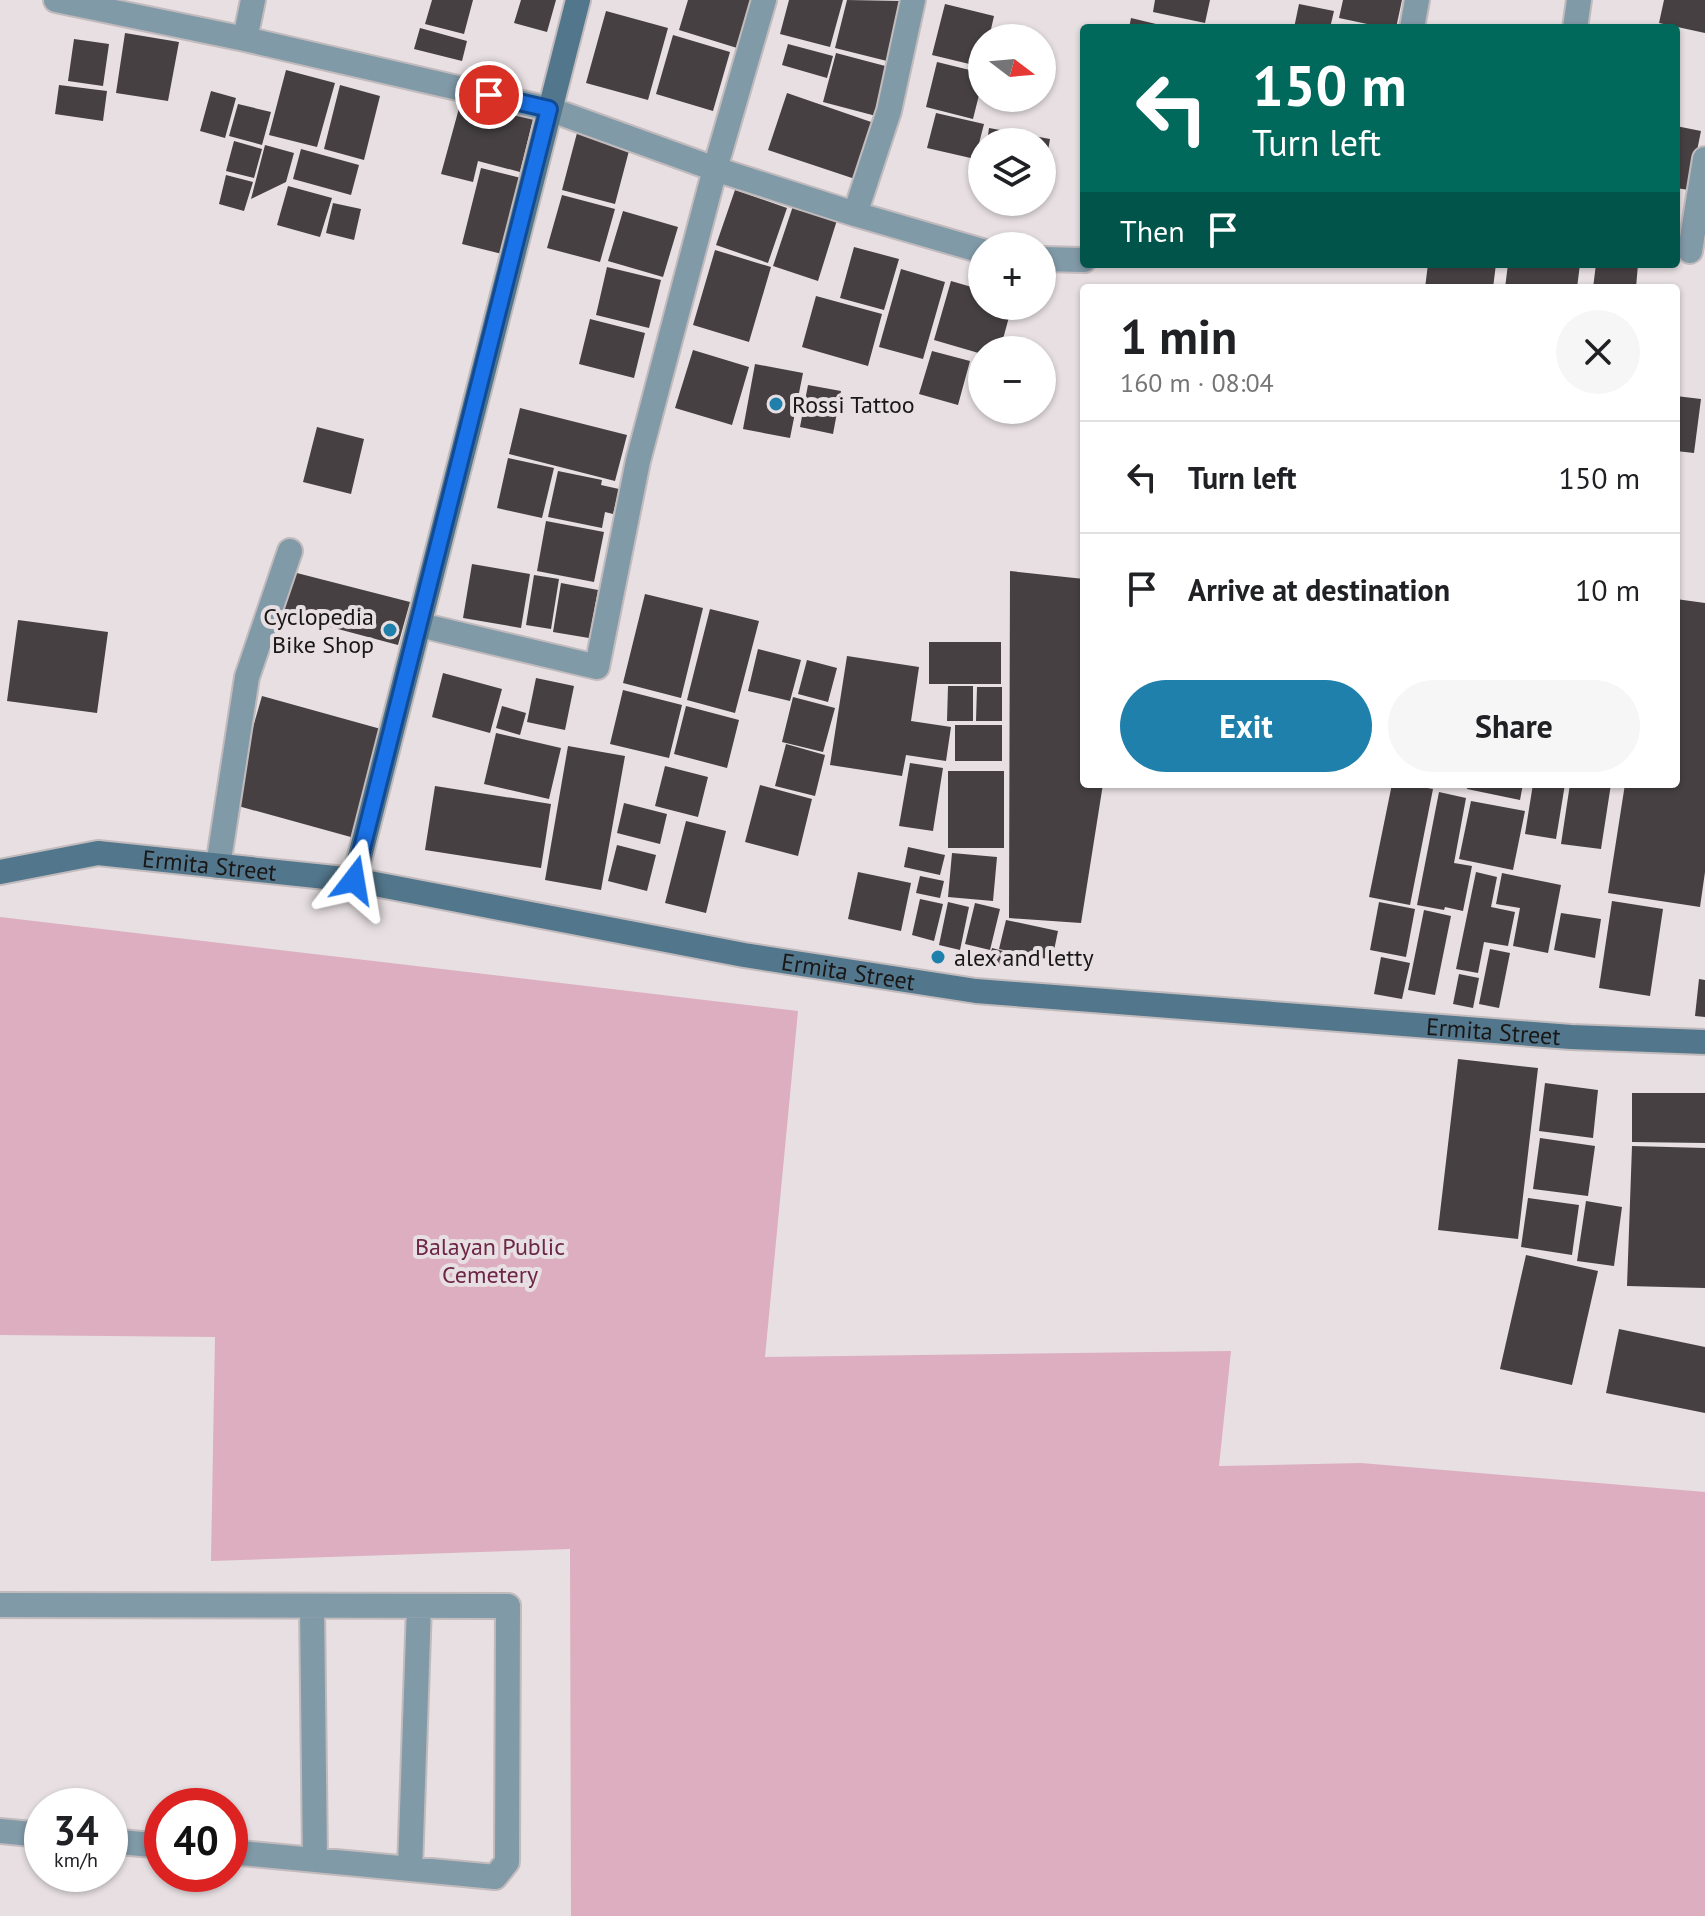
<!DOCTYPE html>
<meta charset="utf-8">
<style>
body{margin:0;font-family:"PT Sans",sans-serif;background:#f6f6f6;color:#202124;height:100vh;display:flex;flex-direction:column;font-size:30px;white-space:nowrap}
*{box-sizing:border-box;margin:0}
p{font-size:26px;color:#757577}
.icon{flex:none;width:44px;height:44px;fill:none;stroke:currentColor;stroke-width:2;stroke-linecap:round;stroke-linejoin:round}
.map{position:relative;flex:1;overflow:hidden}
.drawer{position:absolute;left:1080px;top:284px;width:600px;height:504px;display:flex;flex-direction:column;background:#fff;border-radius:8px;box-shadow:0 2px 6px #0004}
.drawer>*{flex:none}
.hud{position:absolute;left:1080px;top:24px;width:600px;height:244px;border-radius:8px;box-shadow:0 2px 6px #0004;background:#00695c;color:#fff;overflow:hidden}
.needle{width:52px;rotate:106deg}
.fabs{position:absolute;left:968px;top:24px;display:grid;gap:16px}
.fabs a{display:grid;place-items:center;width:88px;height:88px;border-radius:50%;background:#fff;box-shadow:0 2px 6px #0004;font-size:40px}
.speed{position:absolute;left:24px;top:1788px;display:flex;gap:16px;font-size:40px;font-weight:700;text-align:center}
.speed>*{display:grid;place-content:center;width:104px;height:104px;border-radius:50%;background:#fff;box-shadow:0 2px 6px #0004;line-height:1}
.speed small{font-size:20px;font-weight:400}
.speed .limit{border:12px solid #d22;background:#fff;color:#111}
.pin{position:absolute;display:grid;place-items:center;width:68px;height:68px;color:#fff;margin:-34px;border:4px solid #fff;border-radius:50%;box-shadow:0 2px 8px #0007}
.me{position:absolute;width:88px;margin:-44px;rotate:14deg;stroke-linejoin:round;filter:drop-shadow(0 0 6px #0008)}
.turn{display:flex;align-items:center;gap:28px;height:168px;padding:0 40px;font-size:36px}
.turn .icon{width:104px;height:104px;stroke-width:2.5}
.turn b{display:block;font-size:56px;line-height:68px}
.then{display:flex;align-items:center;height:76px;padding:0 40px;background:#0003;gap:16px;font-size:30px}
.round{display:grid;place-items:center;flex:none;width:84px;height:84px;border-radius:42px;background:#f6f6f6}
.summary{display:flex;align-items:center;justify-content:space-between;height:136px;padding:0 40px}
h1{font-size:48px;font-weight:800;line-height:60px}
.primary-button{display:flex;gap:16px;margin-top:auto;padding:16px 40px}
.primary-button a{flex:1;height:92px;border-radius:48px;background:#2080ac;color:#fff;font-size:32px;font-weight:800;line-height:92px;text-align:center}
.primary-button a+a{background:#f6f6f6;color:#202124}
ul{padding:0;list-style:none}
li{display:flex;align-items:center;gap:24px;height:112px;padding:0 40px;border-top:2px solid #e0e0e0}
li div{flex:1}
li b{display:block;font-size:30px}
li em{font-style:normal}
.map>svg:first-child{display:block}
.green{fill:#dcaebf}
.building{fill:#464042}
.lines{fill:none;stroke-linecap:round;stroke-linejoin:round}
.street-casing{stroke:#c2bbbd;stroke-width:28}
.secondary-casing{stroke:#c2bbbd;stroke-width:28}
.street{stroke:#819aa8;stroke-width:24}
.secondary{stroke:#52768b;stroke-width:24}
.route-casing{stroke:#114b97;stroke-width:20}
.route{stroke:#1a73e8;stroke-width:14}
.poi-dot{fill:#2080ac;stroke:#e7dfe2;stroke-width:3}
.labels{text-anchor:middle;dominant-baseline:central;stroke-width:8;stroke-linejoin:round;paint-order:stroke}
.poi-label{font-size:24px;fill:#191717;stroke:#e7dfe2;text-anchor:start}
.street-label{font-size:24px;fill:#191717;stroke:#e7dfe2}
.park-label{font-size:24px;fill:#6d2646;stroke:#e7dfe2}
</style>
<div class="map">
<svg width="1705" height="1916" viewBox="0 0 1705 1916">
<rect width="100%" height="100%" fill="#e7dfe2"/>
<path class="green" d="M0 917 798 1011 765 1357 1231 1351 1219 1466 1361 1463 1705 1492V1916H571L570 1549 211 1561 215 1337 0 1335Z"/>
<path class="building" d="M432 0H473L464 34 425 24Z
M521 0H556L547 32 514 23Z
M688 0H751L737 48 679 30Z
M789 0H843L830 47 780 34Z
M847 0 901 1 887 61 835 48Z
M1155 0H1210L1205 23 1153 12Z
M1343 0H1402L1396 28H1386L1339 18Z
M1664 0H1705V33L1659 23Z
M945 4 994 16 989 38H982V67L932 55Z
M1299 4 1334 11 1330 28H1294Z
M606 11 668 28 648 100 586 83Z
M1131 18 1156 24V28H1129Z
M420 28 467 41 462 61 414 49Z
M125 33 179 42 168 101 116 93Z
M673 35 730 52 713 111 656 94Z
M74 39 109 44 103 86 68 81Z
M788 44 833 56 827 78 782 65Z
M836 53 889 67 876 116 823 102Z
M937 62 982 73V83L973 119 926 107Z
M286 70 335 83 317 147 269 135Z
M59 85 107 91 103 121 55 114Z
M340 85 380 96 364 160 324 149Z
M211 91 236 98 225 138 200 131Z
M787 93 874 123 855 179 768 150Z
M461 101 533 119 520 172 478 161 473 182 441 174Z
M238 104 271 112 262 145 229 136Z
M936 113 984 124 975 159 927 148Z
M1676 126 1701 131 1689 190 1676 188Z
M989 128 1050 139 1044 174H1042V142H987Z
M577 133 630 147 615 204 562 190Z
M234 141 262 149 254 178 226 171Z
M265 145 294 153 286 182 251 199Z
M301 149 359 165 351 195 293 179Z
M481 168 521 178 502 254 462 244Z
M226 175 253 182 244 211 219 204Z
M288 186 332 198 320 237 277 225Z
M735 190 787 208 768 263 716 245Z
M562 195 615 209 600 262 547 248Z
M333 203 361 209 354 240 326 233Z
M793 206 837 220 818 281 773 266Z
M623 211 678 227 663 277 608 261Z
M854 247 899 259 884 310 840 298Z
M715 250 771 267 749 342 693 325Z
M1428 264H1496L1493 288H1425Z
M1508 264H1580L1577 288H1505Z
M1596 264H1638L1636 288H1593Z
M607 267 661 280 649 328 596 315Z
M901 269 945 282 923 359 879 347Z
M951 281 982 290V306H1012L1000 350H982V354L934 340Z
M816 296 882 314 868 366 802 347Z
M590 319 645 333 634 378 579 364Z
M693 350 749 367 732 425 675 408Z
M932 351 970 361 958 405 919 394Z
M755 364 803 373 790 438 743 429Z
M808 385 841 391 833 434 800 427Z
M1676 396 1701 399 1694 453 1676 451Z
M520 408 627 435 615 481 509 454Z
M317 427 364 439 351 494 303 482Z
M508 458 554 468 542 518 497 508Z
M558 471 602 480 601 485 619 489 613 514 605 512 602 528 548 517Z
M546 521 604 532 594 582 537 571Z
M472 564 530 574 521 628 463 618Z
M289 571 410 602 398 645 278 613Z
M1010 571 1084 579V784H1103L1081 923 1009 918Z
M534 575 559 579 551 629 526 625Z
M561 583 598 590 589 638 553 632Z
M645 594 703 608 681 698 623 683Z
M1676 599 1705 603V872L1700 907 1608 893 1625 784H1676Z
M710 609 759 621 735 713 687 700Z
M18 620 108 632 97 713 7 701Z
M929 642H1001V684H929Z
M758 649 801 660 790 701 748 691Z
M847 656 919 667 911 721 951 727 946 761 906 755 902 776 830 765Z
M807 660 837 668 828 702 798 694Z
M443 673 502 689 490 733 432 717Z
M536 678 574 686 565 730 527 722Z
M948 686H973V721H947Z
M977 687H1002V721H976Z
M623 690 682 705 669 758 610 744Z
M262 696 388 731 358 839 231 804Z
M793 697 835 708 823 752 782 742Z
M502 706 526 713 520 735 496 728Z
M686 706 739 720 727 768 674 754Z
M955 725H1002V761H955Z
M496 733 561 748 549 799 484 784Z
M786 744 825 755 815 796 775 786Z
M568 746 625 756 601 890 545 880Z
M910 763 943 768 933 831 899 826Z
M665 766 708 777 698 817 655 806Z
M948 771H1004V848H948Z
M1392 784H1406L1433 789 1410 905 1369 897Z
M1468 784H1523L1520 800 1467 789Z
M1533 784H1565L1556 839 1525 834Z
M1570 784H1611L1601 849 1561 844Z
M760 785 812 799 798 856 745 842Z
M435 786 551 804 541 868 425 850Z
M1439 792 1466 798 1454 863 1472 866 1463 911 1445 907 1444 910 1417 905Z
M1471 801 1525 811 1513 870 1459 859Z
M624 803 667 814 660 844 617 833Z
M686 821 726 831 706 913 665 903Z
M617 845 656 855 647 891 608 881Z
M908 847 945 855 940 875 904 867Z
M952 853 997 857 993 901 948 897Z
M858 872 911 883 901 931 848 919Z
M1476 872 1497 877 1491 907 1515 912 1508 946 1484 942 1478 973 1456 969Z
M1502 873 1561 885 1548 953 1513 946 1520 908 1496 904Z
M920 876 944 881 940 898 916 893Z
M920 899 943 904 934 941 912 935Z
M1612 901 1663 909 1650 996 1599 988Z
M948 902 969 907 960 950 939 945Z
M1379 902 1415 909 1406 957 1370 950Z
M975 903 1000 909 990 950 965 944Z
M1424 910 1451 916 1435 995 1408 990Z
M1561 913 1601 919 1595 958 1554 950Z
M1006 920 1058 931 1052 960 999 949Z
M992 948 1014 954 1010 969 988 963Z
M1490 949 1510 953 1499 1008 1479 1004Z
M1381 957 1410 963 1402 999 1374 994Z
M1459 974 1479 978 1473 1008 1453 1004Z
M1699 979 1705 980V1017L1695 1016Z
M1458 1059 1538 1068 1518 1239 1438 1230Z
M1545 1083 1598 1090 1593 1138 1539 1131Z
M1632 1093H1705V1143L1632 1142Z
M1540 1138 1595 1146 1588 1196 1533 1189Z
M1632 1146 1705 1148V1288L1627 1286Z
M1528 1198 1579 1205 1572 1255 1521 1247Z
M1586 1201 1622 1207 1614 1266 1577 1261Z
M1526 1255 1598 1271 1572 1385 1500 1369Z
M1619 1329 1705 1347V1413L1606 1393Z"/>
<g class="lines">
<g class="street-casing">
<path id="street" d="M56 0 245 39
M253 0 245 39 549 109 715 169 855 214 982 251
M1412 28 1417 0
M1575 28 1579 0
M855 214 889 111 913 0
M1690 251 1705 159
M1042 259 1084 260
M420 625 597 667 638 461 715 169 764 0
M218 866 247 677 290 551
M0 1605 508 1606 507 1862 495 1877 230 1852
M312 1606 315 1860
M0 1831 42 1835
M110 1841 162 1846
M410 1869 419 1606"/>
</g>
<g class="secondary-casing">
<g id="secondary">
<path id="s1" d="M0 872 98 853 354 880 744 955 976 991 1571 1037 1705 1042"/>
<path d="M354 880 578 0"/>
</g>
</g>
<use href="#street" class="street"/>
<use href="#secondary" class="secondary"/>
</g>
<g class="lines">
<g class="route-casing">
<path id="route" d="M354 880 549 109 489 95"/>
</g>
<use href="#route" class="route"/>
</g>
<g class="poi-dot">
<circle cx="776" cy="404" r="8"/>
<circle cx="390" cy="630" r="8"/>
<circle cx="938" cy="957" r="8"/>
</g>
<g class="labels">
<g class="poi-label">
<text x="792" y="404">Rossi Tattoo</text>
<text x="374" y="616" text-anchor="end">Cyclopedia<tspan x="374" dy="28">Bike Shop</tspan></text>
<text x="954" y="957">alex and letty</text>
</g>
<g class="street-label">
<text stroke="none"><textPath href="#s1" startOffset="212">Ermita Street</textPath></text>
<text stroke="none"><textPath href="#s1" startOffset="860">Ermita Street</textPath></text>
<text stroke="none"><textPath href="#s1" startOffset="1508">Ermita Street</textPath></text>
</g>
<g class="park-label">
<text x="490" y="1246">Balayan Public<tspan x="490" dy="28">Cemetery</tspan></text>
</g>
</g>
</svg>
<div class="fabs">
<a><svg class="needle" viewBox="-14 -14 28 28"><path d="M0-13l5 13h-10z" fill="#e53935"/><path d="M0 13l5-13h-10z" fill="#757577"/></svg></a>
<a><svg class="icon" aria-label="layers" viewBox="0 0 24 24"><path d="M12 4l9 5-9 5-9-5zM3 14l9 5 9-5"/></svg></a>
<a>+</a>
<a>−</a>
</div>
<div class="speed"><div>34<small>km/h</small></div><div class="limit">40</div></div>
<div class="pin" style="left:489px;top:95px;background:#d93025"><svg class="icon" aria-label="arrive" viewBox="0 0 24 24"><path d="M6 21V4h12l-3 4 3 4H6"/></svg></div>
<svg class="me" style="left:354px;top:880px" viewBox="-20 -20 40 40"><path d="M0-17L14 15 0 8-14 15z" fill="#1a73e8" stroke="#fff" stroke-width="4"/></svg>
<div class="hud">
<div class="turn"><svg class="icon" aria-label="left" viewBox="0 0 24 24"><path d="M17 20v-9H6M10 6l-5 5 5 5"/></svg><div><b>150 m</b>Turn left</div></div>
<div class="then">Then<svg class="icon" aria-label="arrive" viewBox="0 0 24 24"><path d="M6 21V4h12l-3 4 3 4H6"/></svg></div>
</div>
<section class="drawer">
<div class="summary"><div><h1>1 min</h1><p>160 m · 08:04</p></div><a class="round"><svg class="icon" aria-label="close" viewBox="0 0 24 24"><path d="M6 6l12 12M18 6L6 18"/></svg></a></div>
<ul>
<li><svg class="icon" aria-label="left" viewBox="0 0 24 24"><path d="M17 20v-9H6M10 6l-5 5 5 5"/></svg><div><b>Turn left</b></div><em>150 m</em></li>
<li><svg class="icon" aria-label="arrive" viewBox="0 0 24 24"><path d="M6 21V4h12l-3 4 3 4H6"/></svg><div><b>Arrive at destination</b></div><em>10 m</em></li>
</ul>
<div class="primary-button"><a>Exit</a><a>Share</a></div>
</section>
</div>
